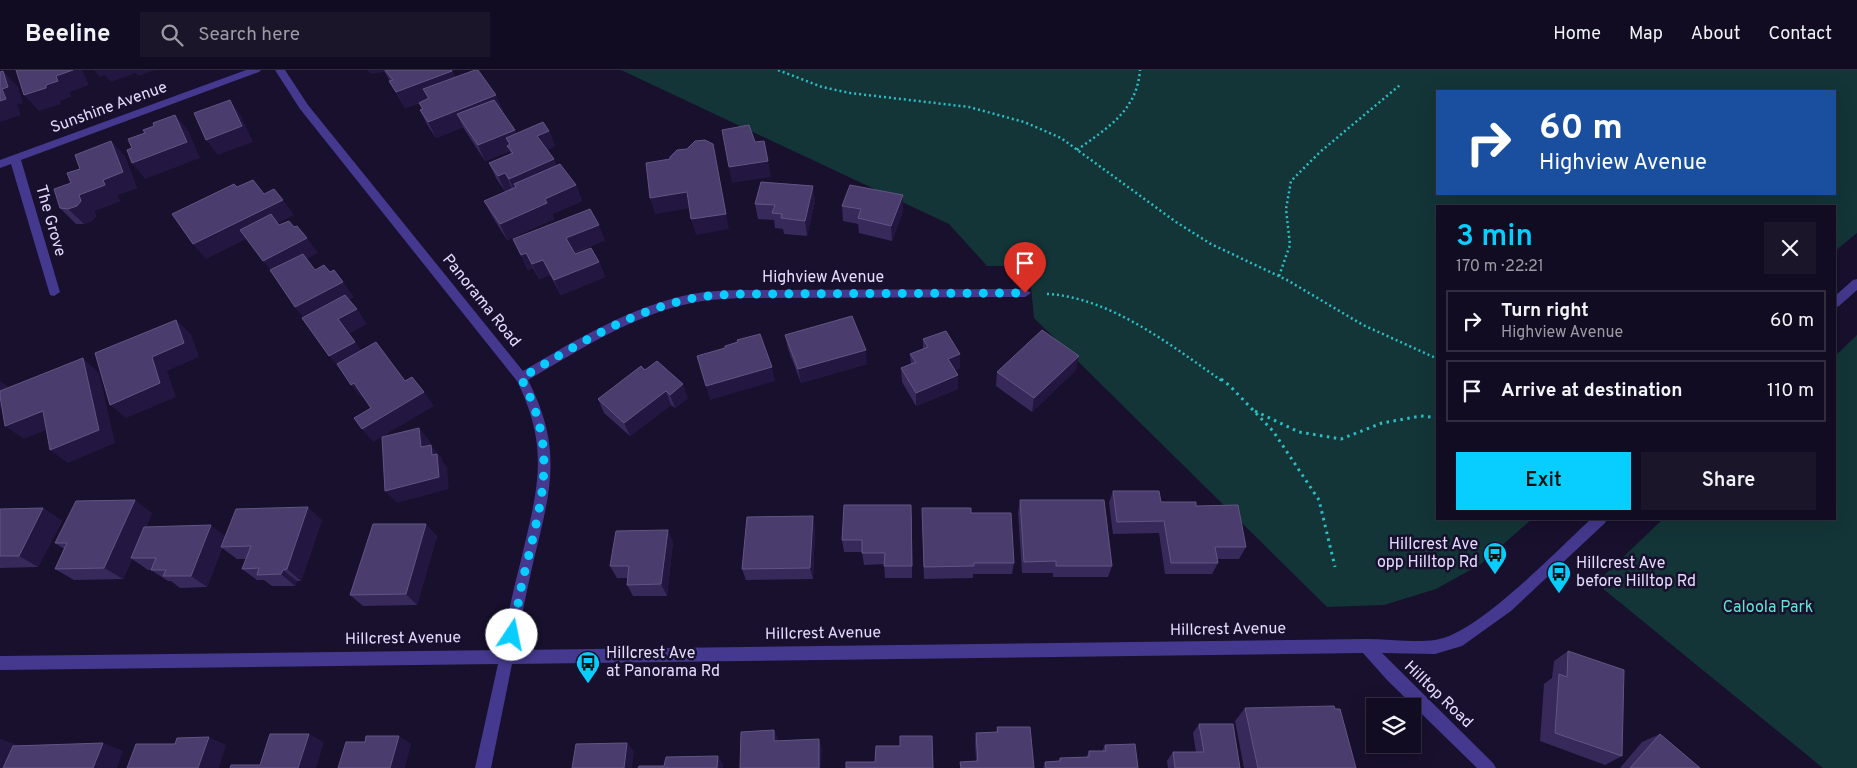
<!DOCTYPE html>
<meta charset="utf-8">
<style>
body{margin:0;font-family:Overpass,sans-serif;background:#1b152a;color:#f1f3f6;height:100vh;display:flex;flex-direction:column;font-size:19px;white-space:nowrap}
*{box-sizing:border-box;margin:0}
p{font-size:16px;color:#9c9ba5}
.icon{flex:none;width:28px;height:28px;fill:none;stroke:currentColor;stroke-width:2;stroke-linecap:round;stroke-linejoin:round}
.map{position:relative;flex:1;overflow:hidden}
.panel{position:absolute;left:1436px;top:135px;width:400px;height:315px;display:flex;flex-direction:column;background:#120c22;border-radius:0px;box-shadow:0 5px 20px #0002,0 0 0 1px #312c40}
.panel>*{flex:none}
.top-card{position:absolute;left:1436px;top:20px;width:400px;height:105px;border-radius:0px;box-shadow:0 5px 20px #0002,0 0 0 1px #312c40;background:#1a4fa0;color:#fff;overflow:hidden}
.fabs{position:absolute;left:1366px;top:628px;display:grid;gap:10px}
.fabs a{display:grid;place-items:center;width:55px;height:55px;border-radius:0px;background:#120c22;box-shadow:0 5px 20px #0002,0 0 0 1px #312c40;font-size:25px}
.pin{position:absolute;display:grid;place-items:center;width:42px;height:42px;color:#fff;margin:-51px -21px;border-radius:50% 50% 50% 0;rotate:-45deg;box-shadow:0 0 5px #0007}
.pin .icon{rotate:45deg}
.me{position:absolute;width:55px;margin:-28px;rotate:11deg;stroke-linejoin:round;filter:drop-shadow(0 0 4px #0008)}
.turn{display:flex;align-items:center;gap:18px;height:105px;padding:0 20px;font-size:22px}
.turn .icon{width:65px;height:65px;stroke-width:2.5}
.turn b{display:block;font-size:35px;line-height:42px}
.round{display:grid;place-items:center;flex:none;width:52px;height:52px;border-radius:0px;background:#1b152a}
.head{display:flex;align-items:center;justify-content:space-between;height:85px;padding:0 20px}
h1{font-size:30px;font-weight:600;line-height:38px;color:#08ceff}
.cta{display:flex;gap:10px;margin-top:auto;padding:10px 20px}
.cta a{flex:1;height:58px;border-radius:0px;background:#08ceff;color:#111;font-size:20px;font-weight:600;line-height:58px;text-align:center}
.cta a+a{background:#1b152a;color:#f1f3f6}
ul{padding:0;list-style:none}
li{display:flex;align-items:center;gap:15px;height:62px;margin:0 10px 8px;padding:0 10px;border:2px solid #312c40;border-radius:0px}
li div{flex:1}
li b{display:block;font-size:19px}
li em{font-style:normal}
header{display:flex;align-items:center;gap:30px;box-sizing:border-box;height:70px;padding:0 25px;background:#120c22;border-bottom:1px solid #312c40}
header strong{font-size:24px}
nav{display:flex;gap:28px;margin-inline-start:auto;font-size:18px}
.search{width:350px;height:45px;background:#1b152a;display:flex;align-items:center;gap:12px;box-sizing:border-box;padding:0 18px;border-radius:0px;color:#9c9ba5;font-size:19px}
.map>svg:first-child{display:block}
.green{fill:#133537;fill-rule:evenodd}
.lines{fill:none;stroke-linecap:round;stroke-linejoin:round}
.path-far1{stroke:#2abfc5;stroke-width:2.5;stroke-dasharray:2 3;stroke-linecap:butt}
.path{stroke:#2abfc5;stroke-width:3;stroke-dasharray:2.5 4.5;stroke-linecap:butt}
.street{fill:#44398e;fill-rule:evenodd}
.wall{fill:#38295b}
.shaded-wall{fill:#231741}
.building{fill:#4a3c6d;stroke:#625584}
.route{stroke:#08ceff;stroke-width:9;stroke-dasharray:0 16.2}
.labels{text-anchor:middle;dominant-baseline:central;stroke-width:5;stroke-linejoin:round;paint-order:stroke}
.street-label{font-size:16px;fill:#e3dcff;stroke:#18102d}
.poi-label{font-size:16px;fill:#e3dcff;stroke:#18102d;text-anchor:start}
.park-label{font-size:16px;fill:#60e7d3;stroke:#18102d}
</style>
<header>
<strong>Beeline</strong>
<div class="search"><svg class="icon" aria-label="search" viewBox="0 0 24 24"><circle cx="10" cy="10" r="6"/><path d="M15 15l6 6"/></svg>Search here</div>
<nav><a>Home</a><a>Map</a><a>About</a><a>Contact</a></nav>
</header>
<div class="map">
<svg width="1857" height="698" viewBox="0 0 1857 698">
<rect width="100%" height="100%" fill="#18102d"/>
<path class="green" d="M621 0H1857V163L1835 181V136H1438V449H1532L1481 494 1436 519 1384 535 1327 537 1034 248 1029 196H987L949 154ZM1438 21H1835V124H1438Z
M1857 265V698H1823L1596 513 1663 449H1835V286Z"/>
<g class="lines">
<path class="path-far1" d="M778 0 822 17 850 23 969 37 1024 52 1061 68 1176 152 1211 174 1287 210 1363 255 1438 289
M1077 80C1107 58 1137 41 1140 0
M1279 206 1290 175 1286 139 1291 111 1320 82 1400 15
M1047 224C1110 227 1172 276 1222 311"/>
<path class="path" d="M1221 309 1230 316 1273 361 1319 430 1335 497
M1255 341 1299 362 1341 369 1382 353 1421 346 1438 348"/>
<path class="street" d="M246 0H261L259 2 21 90 60 222 54 226 50 225 11 94 0 98V90Z
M275 0H285L308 35 523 301C576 270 631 236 692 224 709 221 725 220 742 220L1025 219 1031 223 1025 227 742 228C725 229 708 229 692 233 632 245 580 280 528 310 563 379 551 419 534 489 527 519 521 549 515 580L1366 569C1388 569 1413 573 1435 570 1477 565 1558 479 1591 449H1607L1605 453 1511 541 1462 576 1435 584 1382 583 1493 693 1496 698H1477L1387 610 1363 583 512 594 491 698H475L498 594 0 600V586L501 580C507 550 513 520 521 490 537 421 551 380 517 311L300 39Z
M1857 209V220L1839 236 1835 238V226L1853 210Z"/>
</g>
<path class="wall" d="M368 0H454L452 1 455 7 503 40 501 41 515 60 516 64 549 61 555 76 547 80 554 89 556 95 576 115 582 131 552 144 554 149 507 170 492 146 484 131 512 119 505 121 496 108 489 93 511 84 510 81 485 91 463 57 436 68 428 56 420 40 422 39 419 33 405 38 389 11H390L384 1 378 3 377 2 371 4Z
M111 71 125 87 137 118 117 125 120 131 94 141 96 146 92 151 84 154H76L60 138 71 113 80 99Z
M903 125V141L892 171 859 163 858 154 843 151 842 136Z
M815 132 807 166 784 164 783 159 775 158 774 150 758 149 755 134Z
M513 169 605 170 574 183 575 184 599 192 605 207 561 225 550 205 539 209 533 198 528 200Z
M785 265 867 294 801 313 788 279Z
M923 269 960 298 955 300 958 319 916 336 902 312 901 298 911 294 910 284 923 279Z
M645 300 688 328 675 338 671 335 630 366 604 343 598 329Z
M1076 300 1032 342 996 316 997 302Z
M1113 421 1161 432 1196 436 1246 477 1239 489H1217L1218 493 1212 504H1165L1159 463 1113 464 1109 433Z
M1020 430 1112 496 1108 507H1053V503H1022L1018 443Z
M43 438 62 451 38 497 0 498V439Z
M922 438 971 443 1014 493 1012 504H973V508L924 509Z
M152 443 146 457 226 466 322 450 301 511H297L295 516H272L264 510H257L242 499 246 489H237L222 478 207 517 180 518 171 511H168L151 500H148L132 489 123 509 74 510 55 499 64 479 55 473Z
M813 446 815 459 813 509 746 510 742 499Z
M912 447V508H885L884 494 864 495 862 482H844L842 470Z
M437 466 417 535 363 536 350 525Z
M673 472 667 526H633L627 515 628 508H617L610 496Z
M1568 581 1622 686 1605 695 1540 671 1544 614 1552 608 1554 591Z
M1245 638 1335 639 1356 698H1244L1235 651Z
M1199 654 1240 698H1168L1167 691 1173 682H1196L1193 663Z
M997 657 1034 698H960V692L976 691 975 672 976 663H996Z
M1660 664 1700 698H1620L1642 672Z
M1105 675 1138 698H1043L1045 692 1059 691 1060 688H1086L1089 681H1102Z"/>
<path class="shaded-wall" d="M50 0H82L89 15 70 22 71 27 60 31 61 34 39 41 24 25 46 15Z
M94 0H155L138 6 136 3 111 12 105 5 100 7Z
M368 0H384V1L378 3 377 2 371 4Z
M3 1 18 17 23 33 17 35 21 45 0 52V31L2 19Z
M452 1 459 17 423 19 428 29 405 38 396 22Z
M496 25 503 40 465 56 457 44 463 57 436 68 428 52Z
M230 30 241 46 253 72 218 85 206 70Z
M175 45 188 60 200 88 145 109 132 93Z
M515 60 522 76 510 74 506 68 511 80 507 76 510 81 485 91 478 75Z
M549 61 555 76 543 82 537 66Z
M111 71 125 87 137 118 117 125 120 131 94 141 96 146 92 151 84 154 68 139 79 125 103 110Z
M713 74 729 159 696 165 691 149Z
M554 89 560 105 516 117 514 114 518 123 516 124 509 109Z
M768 91 771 107 732 113 729 97Z
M505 103 512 118 505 121 498 106Z
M576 115 582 131 552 144 554 149 507 170 500 154 545 129Z
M813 116 815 132 807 166 805 151Z
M687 122 691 138 655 144 650 128Z
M903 125V141L892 171 891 156Z
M283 130 294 145 206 189 193 174Z
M599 155 605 170 572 183 566 168Z
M307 168 318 183 275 206 263 191Z
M526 183 533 198 528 200 521 185Z
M543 190 550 205 539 209 532 194Z
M599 192 605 207 561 225 554 210Z
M343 212 354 227 307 252 295 237Z
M357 239 367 254 349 264 366 286 341 300 329 286 338 249Z
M176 250 191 264 199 287 167 301 176 327 126 348 110 335 152 287Z
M866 280 867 294 801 313 798 299Z
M960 284V298L948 303V289Z
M1079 286 1076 300 1032 342 1034 328Z
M83 288 99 303 115 373 68 393 50 380Z
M772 297 775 311 710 330 706 316Z
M958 305V319L916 336V323Z
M0 311 16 322 0 338Z
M354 313 365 327 362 328 351 315Z
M683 314 688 328 675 338 670 325Z
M666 321 671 335 630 366 624 353Z
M424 322 434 336 373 372 362 359Z
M43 341 61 354 24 369 5 356Z
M419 358 430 371 431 390 421 377Z
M431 375 442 388V390L447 397 449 419 397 433 385 421 432 385Z
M135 430 152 443 123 509 104 498Z
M308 437 322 450 301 511 287 499Z
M43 438 62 451 38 497 19 486Z
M813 446 815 459 813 509 810 498Z
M426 454 437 466 417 535 406 524Z
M211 455 226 467 207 517 191 506Z
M668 460 673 472 667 526 661 514Z
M283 500 297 511 295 516 281 504Z
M774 660 778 668 777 679 774 671Z
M309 664 324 672 316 698H298Z
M399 666 411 674 405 698H390Z
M209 667 226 675 219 698H198Z
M0 669 20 676 11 698H0Z
M819 669 822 678 821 698H819Z
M103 673 123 681 117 698H93Z
M627 673 634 681 632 698H624Z
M718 686 723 694V698H717Z"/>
<path class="building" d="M16 0H73L56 6 58 11 46 15V18L24 25Z
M385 0H451L452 1 396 22 389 11 393 10Z
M475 0H478L496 25 428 52 420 40 423 39 419 33 429 28 423 19Z
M3 1 8 17 2 19 6 29 0 31V2Z
M230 30 242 56 206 70 194 43Z
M494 30 515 60 478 75 457 44Z
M175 45 187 72 132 93 127 80 132 78 128 69 145 63 143 60 154 56 153 53Z
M543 52 549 61 537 66 554 89 509 109 505 103 498 106 489 93 513 83 507 76 510 74 506 68Z
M749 55 755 72 764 71 768 91 729 97 722 60Z
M705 70 713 74 726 144 691 149 687 122 650 128 646 93 670 89V87L677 80 687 79 695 71Z
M111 71 123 102 103 110 105 115 79 125 81 131 77 136 68 139 60 138 54 119 71 113 67 103 80 99 75 85Z
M560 94 576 115 545 129 547 133 500 154 484 131 516 117 514 114Z
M253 110 264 124 274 119 283 130 193 174 172 144 234 114 237 117Z
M761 112 813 116 805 151 781 148 782 144 772 143 775 135 755 134Z
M850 115 903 125 891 156 858 148 861 139 842 136Z
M590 139 599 155 566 168 575 184 591 178 599 192 554 210 543 190 532 194 526 183 521 185 513 169Z
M271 144 279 155 289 151 294 157 297 156 307 168 263 191 240 160Z
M303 184 315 200 324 195 330 202 334 200 343 212 295 237 270 200Z
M345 225 357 239 338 249 355 272 329 286 302 248Z
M852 246 866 280 798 299 785 265Z
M176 250 184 273 152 287 160 313 110 335 95 283Z
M1042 260 1079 286 1034 328 997 302Z
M946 261 960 284 948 289 958 305 916 323 901 298 916 292 910 284 928 277 923 269Z
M760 264 772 297 706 316 697 286 725 278V276L738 272 737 270Z
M376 272 405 311 412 307 424 322 362 359 354 348 371 338 354 313 351 315 337 294Z
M83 288 99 360 50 380 43 341 5 356 0 326V321Z
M657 291 683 314 670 325 666 321 624 353 598 329 641 296 645 300Z
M419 358 421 377 431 375 432 385 437 384 439 407 385 421 382 367Z
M1113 421H1159L1161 432H1196V436L1238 435 1246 477H1215L1218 493H1171L1164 451 1117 452Z
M135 430 104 498 55 499 67 473H55L76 431Z
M1020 430H1104L1112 496H1056V491L1024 492Z
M844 435H911L912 496H884L885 483H862V470H842Z
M308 437 287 499 283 500 281 504 257 505 259 498 242 499 251 476 221 477 236 439Z
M43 438 19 486H0V439Z
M922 438H971V443H1011L1014 493H974V496L924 497Z
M813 446 810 498 742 499 747 447Z
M373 454H426L406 524 350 525Z
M211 455 191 506H163L166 500H151L156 488H131L144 457Z
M668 460 661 514 627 515 629 496H610L616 461Z
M1568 581 1624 600 1622 686 1555 663 1559 604 1567 607Z
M1334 636 1335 639H1340L1356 698H1258L1245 638Z
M1199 654H1233L1240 698H1175L1173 682H1204Z
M997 657H1030L1034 698H961L960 692 978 691 976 663 998 662Z
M774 660V671L819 669V698H740L741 662Z
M270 664H309L298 698H230L231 695H260Z
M1660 664 1700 698H1630Z
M366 666H399L390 698H338L346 672H365Z
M900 666H932L933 698H846V692H875L876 676H900Z
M209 667 198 698H127L136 674H175L177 668Z
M103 673 93 698H3L13 676Z
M627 673 624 698H572L576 674Z
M1135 674 1138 698H1046L1045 692 1060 691V688L1089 687V681H1106L1105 675Z
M718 686 717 698H638L639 696H664L666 687Z"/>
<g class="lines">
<path class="route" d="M512 565C517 542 520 519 526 497 543 425 558 378 521 308 574 277 625 244 685 230 704 225 723 225 742 224L1025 223"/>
</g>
<defs>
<g id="bus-pin" transform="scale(1.25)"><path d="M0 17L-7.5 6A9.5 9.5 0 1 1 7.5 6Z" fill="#08ceff" stroke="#18102d"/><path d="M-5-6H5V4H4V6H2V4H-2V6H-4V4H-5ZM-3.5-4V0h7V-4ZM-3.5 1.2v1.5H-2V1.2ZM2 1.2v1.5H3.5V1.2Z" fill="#111"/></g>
</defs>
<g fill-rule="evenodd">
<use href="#bus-pin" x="1495" y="484"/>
<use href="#bus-pin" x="1559" y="503"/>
<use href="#bus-pin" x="588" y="593"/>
</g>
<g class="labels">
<g class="street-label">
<text transform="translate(109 38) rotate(-20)">Sunshine Avenue</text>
<text transform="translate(50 151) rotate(74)">The Grove</text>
<text x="823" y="208">Highview Avenue</text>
<text transform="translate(481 231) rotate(51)">Panorama Road</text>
<text transform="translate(1228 560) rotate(-1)">Hillcrest Avenue</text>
<text transform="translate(823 564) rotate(-1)">Hillcrest Avenue</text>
<text transform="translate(403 569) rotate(-1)">Hillcrest Avenue</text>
<text transform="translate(1438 625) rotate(44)">Hilltop Road</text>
</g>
<g class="poi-label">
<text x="1478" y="475" text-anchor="end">Hillcrest Ave<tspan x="1478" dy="18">opp Hilltop Rd</tspan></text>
<text x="1576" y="494">Hillcrest Ave<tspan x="1576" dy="18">before Hilltop Rd</tspan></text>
<text x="606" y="584">Hillcrest Ave<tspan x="606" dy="18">at Panorama Rd</tspan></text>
</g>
<g class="park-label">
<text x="1768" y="538">Caloola Park</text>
</g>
</g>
</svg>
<div class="fabs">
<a><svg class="icon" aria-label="layers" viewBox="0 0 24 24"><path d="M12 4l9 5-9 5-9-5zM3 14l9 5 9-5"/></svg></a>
</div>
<div class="pin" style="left:1025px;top:223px;background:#d93025"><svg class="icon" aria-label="arrive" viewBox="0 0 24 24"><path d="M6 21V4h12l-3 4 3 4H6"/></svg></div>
<svg class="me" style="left:512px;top:565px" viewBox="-20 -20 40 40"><circle r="19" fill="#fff"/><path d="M0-13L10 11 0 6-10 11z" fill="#08ceff"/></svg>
<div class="top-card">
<div class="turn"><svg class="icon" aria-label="right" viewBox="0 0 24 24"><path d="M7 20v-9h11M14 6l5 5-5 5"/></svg><div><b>60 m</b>Highview Avenue</div></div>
</div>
<section class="panel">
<div class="head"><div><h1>3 min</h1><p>170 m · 22:21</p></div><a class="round"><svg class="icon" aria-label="close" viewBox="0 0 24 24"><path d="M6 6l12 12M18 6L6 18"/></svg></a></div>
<ul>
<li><svg class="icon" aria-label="right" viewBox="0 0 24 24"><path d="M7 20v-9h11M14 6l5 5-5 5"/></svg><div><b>Turn right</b><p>Highview Avenue</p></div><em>60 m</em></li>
<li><svg class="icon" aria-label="arrive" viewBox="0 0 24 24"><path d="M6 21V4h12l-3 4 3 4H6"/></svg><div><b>Arrive at destination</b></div><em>110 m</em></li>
</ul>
<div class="cta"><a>Exit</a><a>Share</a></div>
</section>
</div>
